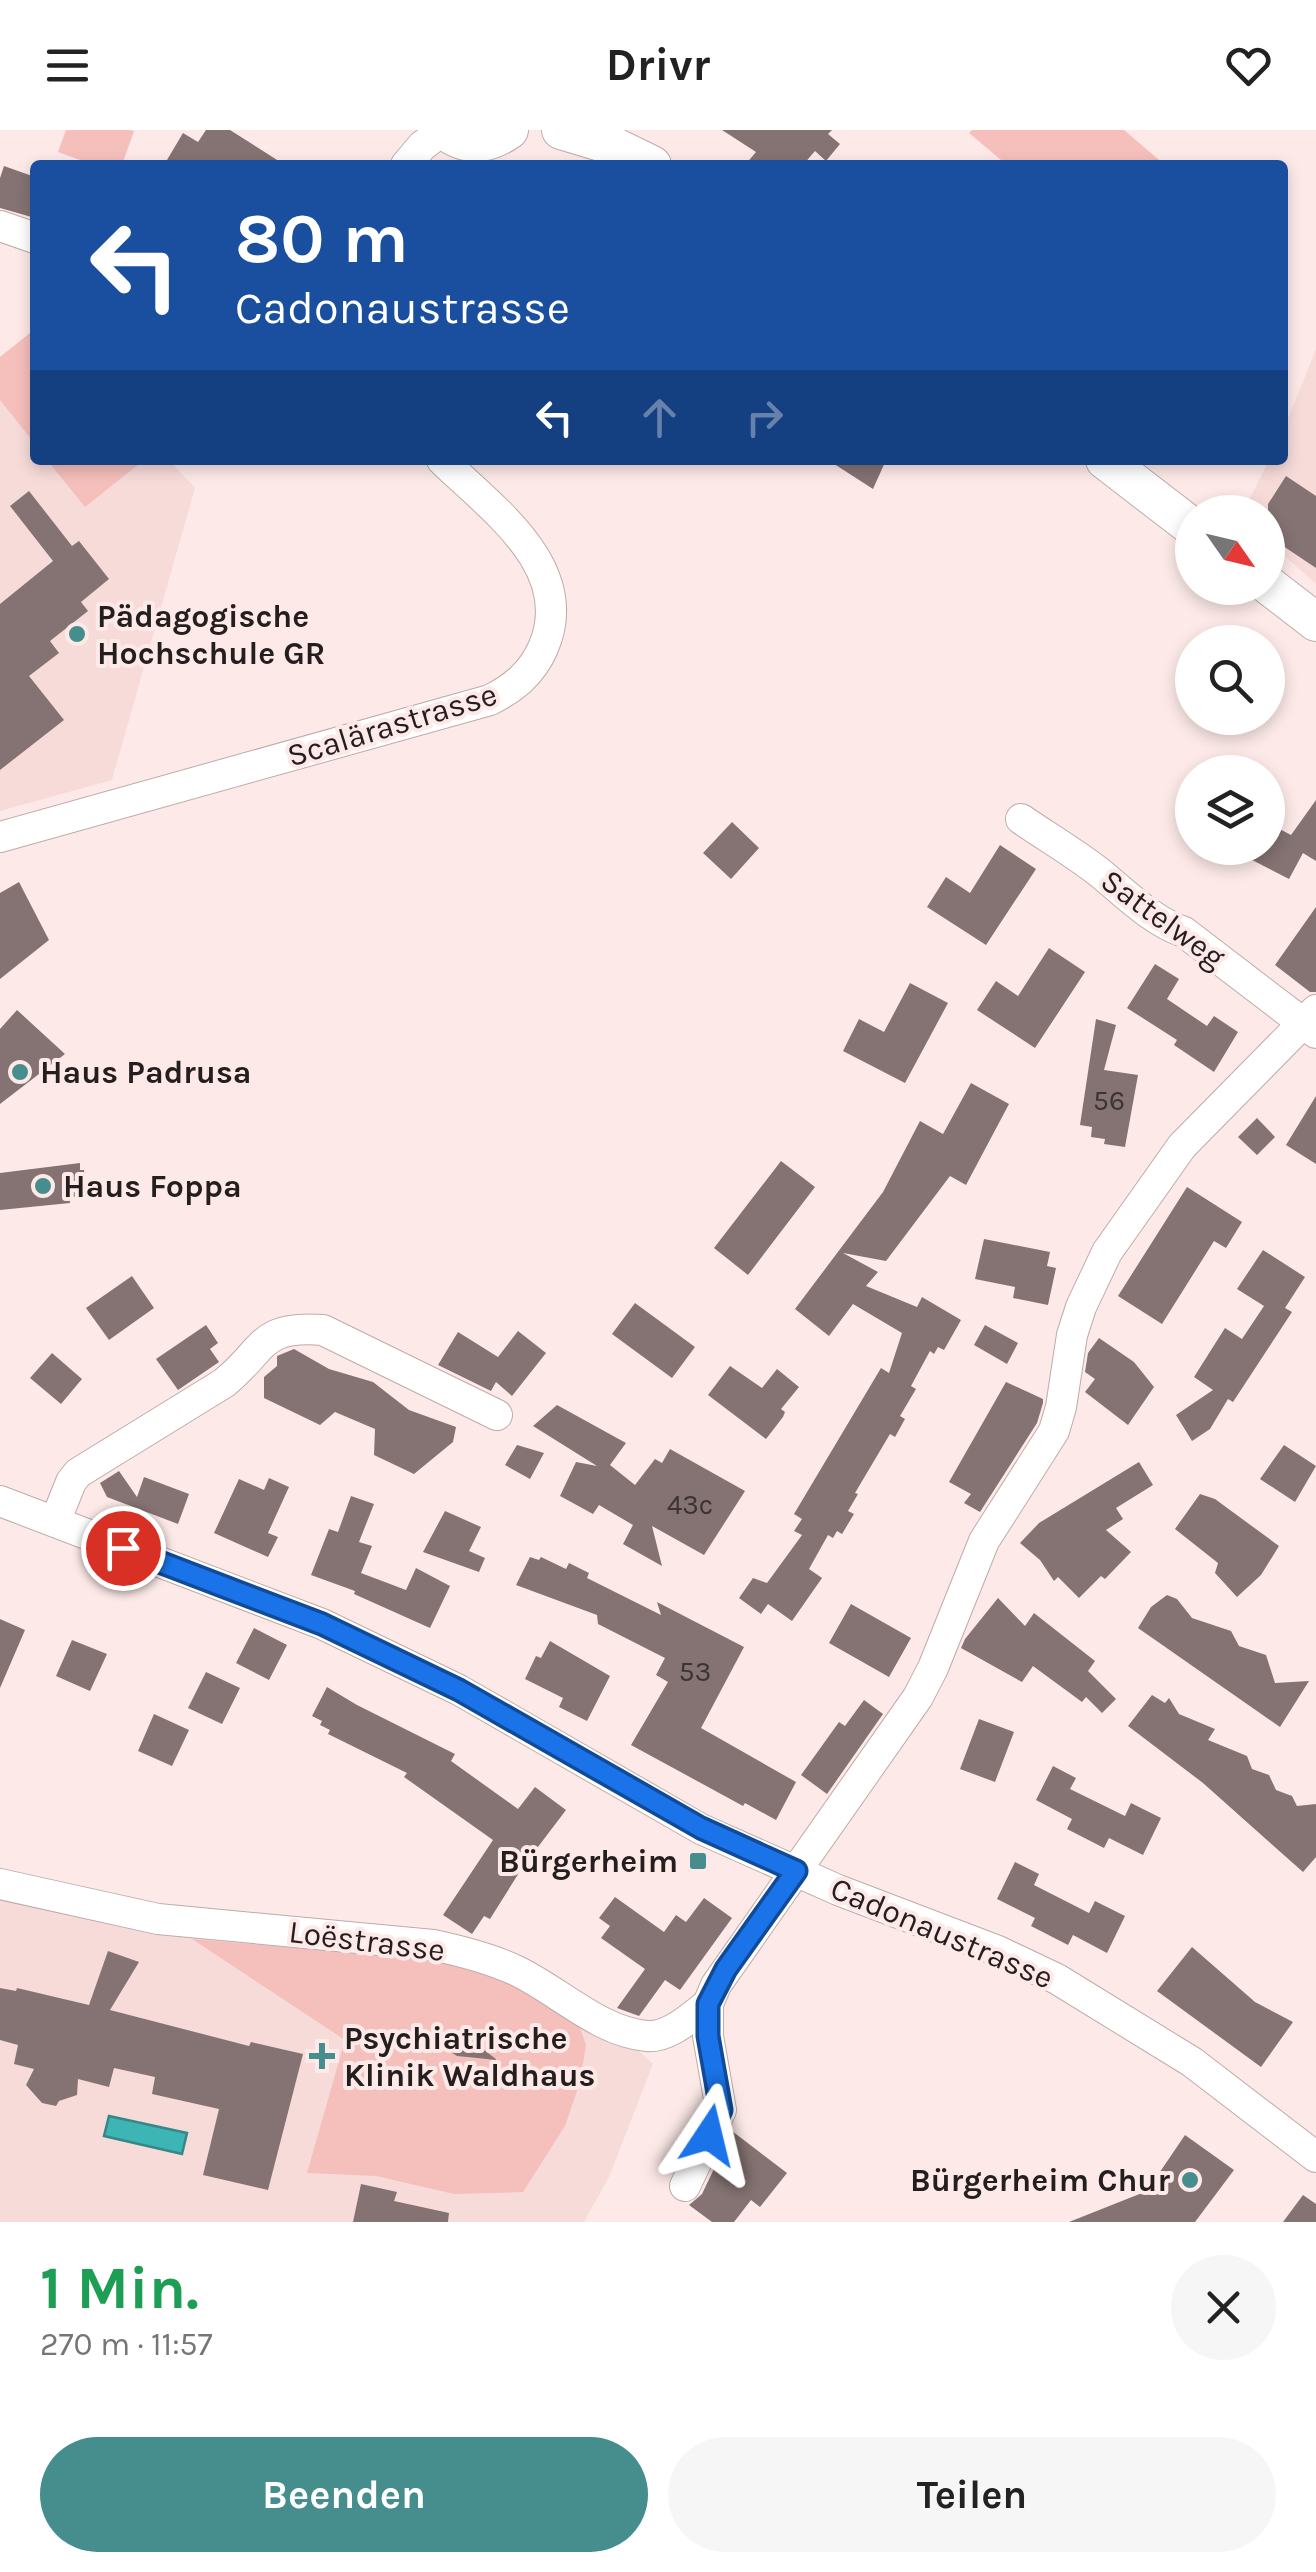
<!DOCTYPE html>
<html lang="de">
<meta charset="utf-8">
<style>
body{margin:0;font-family:Karla,sans-serif;background:#f6f6f6;color:#222;height:100vh;display:flex;flex-direction:column;font-size:38px;white-space:nowrap}
*{box-sizing:border-box;margin:0}
p{font-size:32px;color:#767676}
.icon{flex:none;width:55px;height:55px;fill:none;stroke:currentColor;stroke-width:2;stroke-linecap:round;stroke-linejoin:round}
.map{position:relative;height:2092px;overflow:hidden}
.sheet{display:flex;flex-direction:column;background:#fff;flex:1}
.sheet>*{flex:none}
.top-card{position:absolute;left:30px;top:30px;width:1258px;height:305px;border-radius:10px;box-shadow:0 5px 15px #0003;background:#1a4fa0;color:#fff;overflow:hidden}
.needle{width:65px;rotate:124deg}
.tools{position:absolute;left:1175px;top:365px;display:grid;gap:20px}
.tools a{display:grid;place-items:center;width:110px;height:110px;border-radius:50%;background:#fff;box-shadow:0 5px 15px #0003;font-size:50px}
.pin{position:absolute;display:grid;place-items:center;width:85px;height:85px;color:#fff;margin:-42px;border:5px solid #fff;border-radius:50%;box-shadow:0 2px 10px #0007}
.me{position:absolute;width:110px;margin:-55px;rotate:10deg;stroke-linejoin:round;filter:drop-shadow(0 0 8px #0008)}
.turn{display:flex;align-items:center;gap:35px;height:210px;padding:0 40px;font-size:45px}
.turn .icon{width:130px;height:130px;stroke-width:2.5}
.turn b{display:block;font-size:70px;line-height:85px}
.lanes{display:flex;align-items:center;height:95px;padding:0 40px;background:#0003;justify-content:center;gap:50px;direction:ltr}
.lanes .off{opacity:.35}
.round{display:grid;place-items:center;flex:none;width:105px;height:105px;border-radius:52px;background:#f6f6f6}
.overview{display:flex;align-items:center;justify-content:space-between;height:170px;padding:0 40px}
h1{font-size:60px;font-weight:700;line-height:75px;color:#1e9e55}
.action{display:flex;gap:20px;margin-top:auto;padding:20px 40px}
.action a{flex:1;height:115px;border-radius:60px;background:#468d8d;color:#fff;font-size:40px;font-weight:700;line-height:115px;text-align:center}
.action a+a{background:#f6f6f6;color:#222}
header{display:flex;justify-content:space-between;align-items:center;height:130px;padding:0 40px;background:#fff;font-size:45px;font-weight:700}
.map>svg:first-child{display:block}
.built{fill:#f7dbd9}
.green{fill:#f5bfbc}
.water{fill:#3cb5b4;stroke:#358887;stroke-width:2.5}
.building{fill:#847372}
.lines{fill:none;stroke-linecap:round;stroke-linejoin:round}
.minor-casing{stroke:#beabaa;stroke-width:32}
.major-casing{stroke:#beabaa;stroke-width:40}
.minor{stroke:#fff;stroke-width:30}
.major{stroke:#fff;stroke-width:38}
.route-casing{stroke:#114b97;stroke-width:25}
.route{stroke:#1a73e8;stroke-width:18}
.poi-dot{fill:#468d8d;stroke:#fdeae8;stroke-width:4}
.labels{text-anchor:middle;dominant-baseline:central;stroke-width:8;stroke-linejoin:round;paint-order:stroke}
.number-label{font-size:28px;fill:#3d3333}
.poi-label{font-size:32px;font-weight:bold;fill:#251e1e;stroke:#fdeae8;text-anchor:start}
.street-label{font-size:32px;fill:#251e1e;stroke:#fdeae8}
</style>
<header><svg class="icon" aria-label="menu" viewBox="0 0 24 24"><path d="M4 6h16M4 12h16M4 18h16"/></svg>Drivr<svg class="icon" aria-label="heart" viewBox="0 0 24 24"><path d="M12 20l-8-8c-3-5 5-10 8-4 3-6 11-1 8 4z"/></svg></header>
<div class="map">
<svg width="1316" height="2092" viewBox="0 0 1316 2092">
<rect width="100%" height="100%" fill="#fdeae8"/>
<path class="built" d="M35 199V330H169L195 358 112 650 0 681V227Z
M1316 219V454L1268 411V382H1243L1269 330H1282L1283 301Z
M0 1763 451 1831 636 1918 653 1934 609 2047 584 2092H0Z"/>
<path class="green" d="M66 0H129L134 1 122 35H94L58 22Z
M972 0H1124L1165 35H1007L969 3Z
M35 199V314L0 270V227Z
M47 330H144L85 377Z
M192 1809 451 1831 534 1863 577 1889 586 1915 580 1952 565 1996 523 2062 454 2064 376 2046 307 2043 345 1910Z"/>
<path class="water" d="M109 1986 187 2003 182 2024 104 2006Z"/>
<path class="building" d="M206 0H230L285 35H164L183 3 198 12Z
M722 0H832L828 4 840 14 826 31 815 21 803 35H745L756 22Z
M4 36 35 47V88L0 78V48Z
M828 330H886L873 359Z
M1286 346 1316 366V438L1268 406V374Z
M29 361 72 416 79 411 109 449 81 472 88 481 50 511 59 523 29 546 64 590 0 640V474L53 431 10 376Z
M1316 670V731L1303 723 1289 749 1229 718H1268V693L1291 705Z
M732 692 759 718 731 749 703 723Z
M1000 715 1036 739 986 815 927 777 946 747 970 763Z
M19 752 49 810 0 849V763Z
M1316 777V862H1310L1275 835Z
M1049 818 1085 842 1035 918 977 880 996 851 1018 866Z
M1155 834 1179 849 1167 869 1207 896 1214 886 1238 902 1214 942 1174 915 1177 910 1127 878Z
M910 853 948 873 905 953 843 921 859 889 884 902Z
M17 880 65 924 0 974V899Z
M1096 889 1116 895 1104 940 1138 945 1125 1017 1104 1014 1105 1009 1091 1007 1092 997 1080 995Z
M971 953 1009 974 966 1055 950 1046 886 1131 843 1123 878 1142 866 1156 917 1177 922 1167 961 1190 944 1220 938 1217 934 1224 930 1221 911 1256 916 1259 900 1286 905 1289 895 1307 890 1304 855 1363 858 1364 848 1381 854 1384 842 1404 837 1401 833 1408 828 1405 809 1439 822 1448 792 1491 768 1474 761 1484 739 1468 753 1448 767 1453 802 1405 794 1401 802 1389 794 1384 881 1238 889 1243 902 1203 853 1174 829 1206 795 1179 883 1062 920 991 943 1004Z
M1316 966V1034L1286 1015Z
M1257 988 1275 1007 1257 1025 1238 1007Z
M781 1031 815 1057 748 1145 714 1118Z
M80 1033V1040H84L87 1066 70 1067V1073L0 1080V1043Z
M1187 1057 1242 1092 1226 1118 1214 1111 1162 1194 1118 1166Z
M984 1109 1050 1122 1047 1136 1056 1138 1048 1175 1013 1168 1015 1157 975 1149Z
M1263 1120 1305 1147 1285 1178 1292 1182 1233 1272 1228 1269 1210 1299 1192 1311 1176 1285 1213 1260 1194 1247 1225 1198 1242 1209 1264 1176 1237 1159Z
M132 1146 154 1178 109 1210 86 1178Z
M635 1173 695 1217 672 1248 612 1204Z
M206 1195 218 1213 210 1219 219 1232 178 1260 156 1229Z
M985 1195 1018 1213 1007 1234 974 1215Z
M518 1201 546 1223 512 1266 496 1252 491 1261 438 1235 458 1202 498 1227Z
M1099 1208 1134 1232 1154 1257 1128 1295 1085 1262 1095 1249 1085 1242 1088 1223Z
M294 1219 329 1239 373 1252 409 1280 456 1297 453 1312 414 1344 374 1325 375 1299 335 1282 320 1295 264 1268V1247L277 1236V1226Z
M52 1223 82 1249 61 1274 30 1248Z
M730 1236 762 1258 777 1239 799 1257 781 1279 785 1282 783 1287 766 1309 708 1265Z
M1006 1252 1043 1269V1273L1037 1293 980 1382 964 1373 971 1364 949 1352Z
M557 1275 626 1313 610 1335 635 1355 655 1329 662 1333 670 1319 745 1361 704 1425 652 1396 662 1436 623 1414 633 1395 599 1375 593 1384 560 1366 576 1332 597 1336 533 1296Z
M517 1315 544 1323 530 1349 505 1335Z
M1284 1315 1316 1336 1295 1372 1260 1349Z
M1139 1332 1153 1355 1116 1378 1123 1389 1106 1400 1131 1422 1105 1449 1101 1446 1079 1468 1058 1447 1054 1451 1040 1430 1020 1413 1039 1393Z
M119 1341 137 1367 144 1347 189 1364 178 1394 107 1367 100 1353Z
M269 1348 289 1357 268 1403 278 1407 268 1427 214 1403 239 1349 264 1360Z
M1200 1364 1215 1369 1279 1416 1261 1445 1237 1467 1215 1443 1218 1433 1175 1399Z
M351 1366 374 1374 359 1412 372 1416 361 1443 406 1460 416 1438 450 1456 430 1498 354 1464 355 1461 311 1445 329 1399 338 1402Z
M445 1381 481 1397 469 1421 485 1428 479 1442 423 1422Z
M530 1427 539 1430 541 1427 566 1439 569 1433 589 1443 587 1448 661 1485 657 1472 744 1517 701 1598 796 1652 776 1690 745 1673 743 1676 631 1615 668 1552 656 1545 665 1528 598 1494 597 1485 516 1455Z
M1167 1465 1177 1469 1192 1488 1231 1501 1239 1516 1266 1525 1275 1553 1309 1551 1280 1597 1138 1498 1151 1477Z
M998 1468 1025 1496 1034 1483 1095 1531 1088 1541 1116 1569 1102 1583 1086 1567 1082 1572 1033 1536 1022 1552 961 1518 965 1509Z
M851 1474 911 1508 889 1547 829 1513Z
M0 1489 25 1500 0 1558Z
M254 1498 287 1515 269 1550 236 1533Z
M72 1510 107 1524 90 1561 56 1546Z
M550 1511 610 1546 587 1591 559 1577 563 1568 525 1549 536 1526 541 1528Z
M206 1542 240 1558 222 1594 188 1578Z
M327 1557 357 1575 455 1624 451 1631 518 1679 535 1657 566 1680 522 1738 490 1789 484 1786 472 1804 443 1785 493 1710 404 1647 407 1643 328 1604 330 1600 320 1595 322 1591 312 1586Z
M1152 1565 1165 1573 1169 1568 1179 1584 1215 1599 1208 1610 1247 1626 1252 1639 1269 1645 1276 1660 1292 1666 1297 1676 1316 1674V1727L1303 1742 1203 1653 1128 1596Z
M864 1570 883 1584 827 1664 801 1645 839 1592 845 1596Z
M154 1584 189 1600 172 1636 138 1621Z
M979 1589 1014 1602 995 1652 960 1639Z
M1053 1636 1076 1648 1070 1659 1125 1686 1131 1673 1161 1688 1143 1725 1109 1708 1104 1718 1067 1699 1072 1689 1036 1670Z
M1015 1732 1039 1744 1034 1755 1089 1783 1095 1771 1125 1786 1107 1823 1073 1805 1068 1815 1031 1796 1035 1788 997 1769Z
M615 1767 664 1802 676 1785 686 1792 704 1768 732 1788 680 1860 665 1850 639 1886 617 1878 645 1839 601 1808 610 1796 599 1788Z
M1192 1817 1255 1872 1293 1892 1261 1937 1157 1861Z
M108 1821 139 1832 110 1880 249 1916 251 1912 303 1924 268 2060 203 2045 219 1979 152 1964 155 1947 114 1938 109 1957 78 1949 77 1965 59 1971 56 1976 42 1973 26 1955 34 1939 14 1934 18 1915 0 1910V1858L16 1861 17 1858 89 1875Z
M465 1906 469 1908 497 1930 457 1926 428 1907Z
M732 2001 787 2043 760 2077 751 2070 734 2092H712L689 2075 702 2064Z
M1185 2005 1234 2040 1195 2092H1069L1147 2061Z
M361 2054 397 2062 394 2071 449 2083 448 2092H353Z
M1303 2065 1316 2074V2092H1283Z"/>
<g class="lines">
<g class="minor-casing">
<path id="minor" d="M406 35 422 16 443 0
M0 96 35 108
M1021 689C1047 707 1076 724 1100 743 1126 764 1152 791 1184 802L1316 903
M0 707 490 570C514 558 532 543 543 518 578 438 492 379 442 330
M0 1371 322 1494 459 1560 701 1699 838 1760 998 1821 1057 1849 1192 1932 1316 2027
M55 1392 71 1352 78 1343 224 1253C266 1219 259 1195 323 1200L497 1285
M0 1754 158 1789 433 1815C461 1821 489 1828 515 1840 558 1860 599 1902 647 1906 669 1908 692 1886 708 1874
M685 2056 721 1980 708 1906V1874L716 1855 918 1567 933 1538 984 1411 1054 1301 1061 1277 1072 1205 1081 1177 1107 1122 1182 1016 1316 880"/>
</g>
<g class="major-casing">
<path id="major" d="M444 0C466 17 486 16 509 0
M561 0 611 15 652 35
M1105 330 1192 397
M1268 455 1316 492"/>
</g>
<use href="#minor" class="minor"/>
<use href="#major" class="major"/>
</g>
<g class="lines">
<g class="route-casing">
<path id="route" d="M123 1418 322 1494 459 1560 701 1698 796 1741 726 1839 708 1874V1906L721 1980 709 2005"/>
</g>
<use href="#route" class="route"/>
</g>
<g class="poi-dot">
<circle cx="77" cy="504" r="10"/>
<circle cx="20" cy="942" r="10"/>
<circle cx="43" cy="1056" r="10"/>
<rect x="688" y="1721" width="20" height="20" rx="5"/>
<path d="M317 1911h10v10h10v10h-10v10h-10v-10h-10v-10h10z"/>
<circle cx="1190" cy="2050" r="10"/>
</g>
<g class="labels">
<g class="number-label">
<text x="1109" y="970">56</text>
<text x="690" y="1374">43c</text>
<text x="695" y="1541">53</text>
</g>
<g class="poi-label">
<text x="97" y="486">Pädagogische<tspan x="97" dy="37">Hochschule GR</tspan></text>
<text x="40" y="942">Haus Padrusa</text>
<text x="63" y="1056">Haus Foppa</text>
<text x="678" y="1731" text-anchor="end">Bürgerheim</text>
<text x="344" y="1908">Psychiatrische<tspan x="344" dy="37">Klinik Waldhaus</tspan></text>
<text x="1170" y="2050" text-anchor="end">Bürgerheim Chur</text>
</g>
<g class="street-label">
<text transform="translate(392 595) rotate(-17)">Scalärastrasse</text>
<text transform="translate(1163 789) rotate(36)">Sattelweg</text>
<text transform="translate(942 1803) rotate(23)">Cadonaustrasse</text>
<text transform="translate(367 1811) rotate(7)">Loëstrasse</text>
</g>
</g>
</svg>
<div class="tools">
<a><svg class="needle" viewBox="-14 -14 28 28"><path d="M0-13l5 13h-10z" fill="#e53935"/><path d="M0 13l5-13h-10z" fill="#767676"/></svg></a>
<a><svg class="icon" aria-label="search" viewBox="0 0 24 24"><circle cx="10" cy="10" r="6"/><path d="M15 15l6 6"/></svg></a>
<a><svg class="icon" aria-label="layers" viewBox="0 0 24 24"><path d="M12 4l9 5-9 5-9-5zM3 14l9 5 9-5"/></svg></a>
</div>
<div class="pin" style="left:123px;top:1418px;background:#d93025"><svg class="icon" aria-label="arrive" viewBox="0 0 24 24"><path d="M6 21V4h12l-3 4 3 4H6"/></svg></div>
<svg class="me" style="left:709px;top:2005px" viewBox="-20 -20 40 40"><path d="M0-17L14 15 0 8-14 15z" fill="#1a73e8" stroke="#fff" stroke-width="4"/></svg>
<div class="top-card">
<div class="turn"><svg class="icon" aria-label="left" viewBox="0 0 24 24"><path d="M17 20v-9H6M10 6l-5 5 5 5"/></svg><div><b>80 m</b>Cadonaustrasse</div></div>
<div class="lanes"><svg class="icon" aria-label="left" viewBox="0 0 24 24"><path d="M17 20v-9H6M10 6l-5 5 5 5"/></svg><svg class="icon off" aria-label="ahead" viewBox="0 0 24 24"><path d="M12 20V5M6 11l6-6 6 6"/></svg><svg class="icon off" aria-label="right" viewBox="0 0 24 24"><path d="M7 20v-9h11M14 6l5 5-5 5"/></svg></div>
</div>
</div>
<section class="sheet">
<div class="overview"><div><h1>1 Min.</h1><p>270 m · 11:57</p></div><a class="round"><svg class="icon" aria-label="close" viewBox="0 0 24 24"><path d="M6 6l12 12M18 6L6 18"/></svg></a></div>
<div class="action"><a>Beenden</a><a>Teilen</a></div>
</section>
